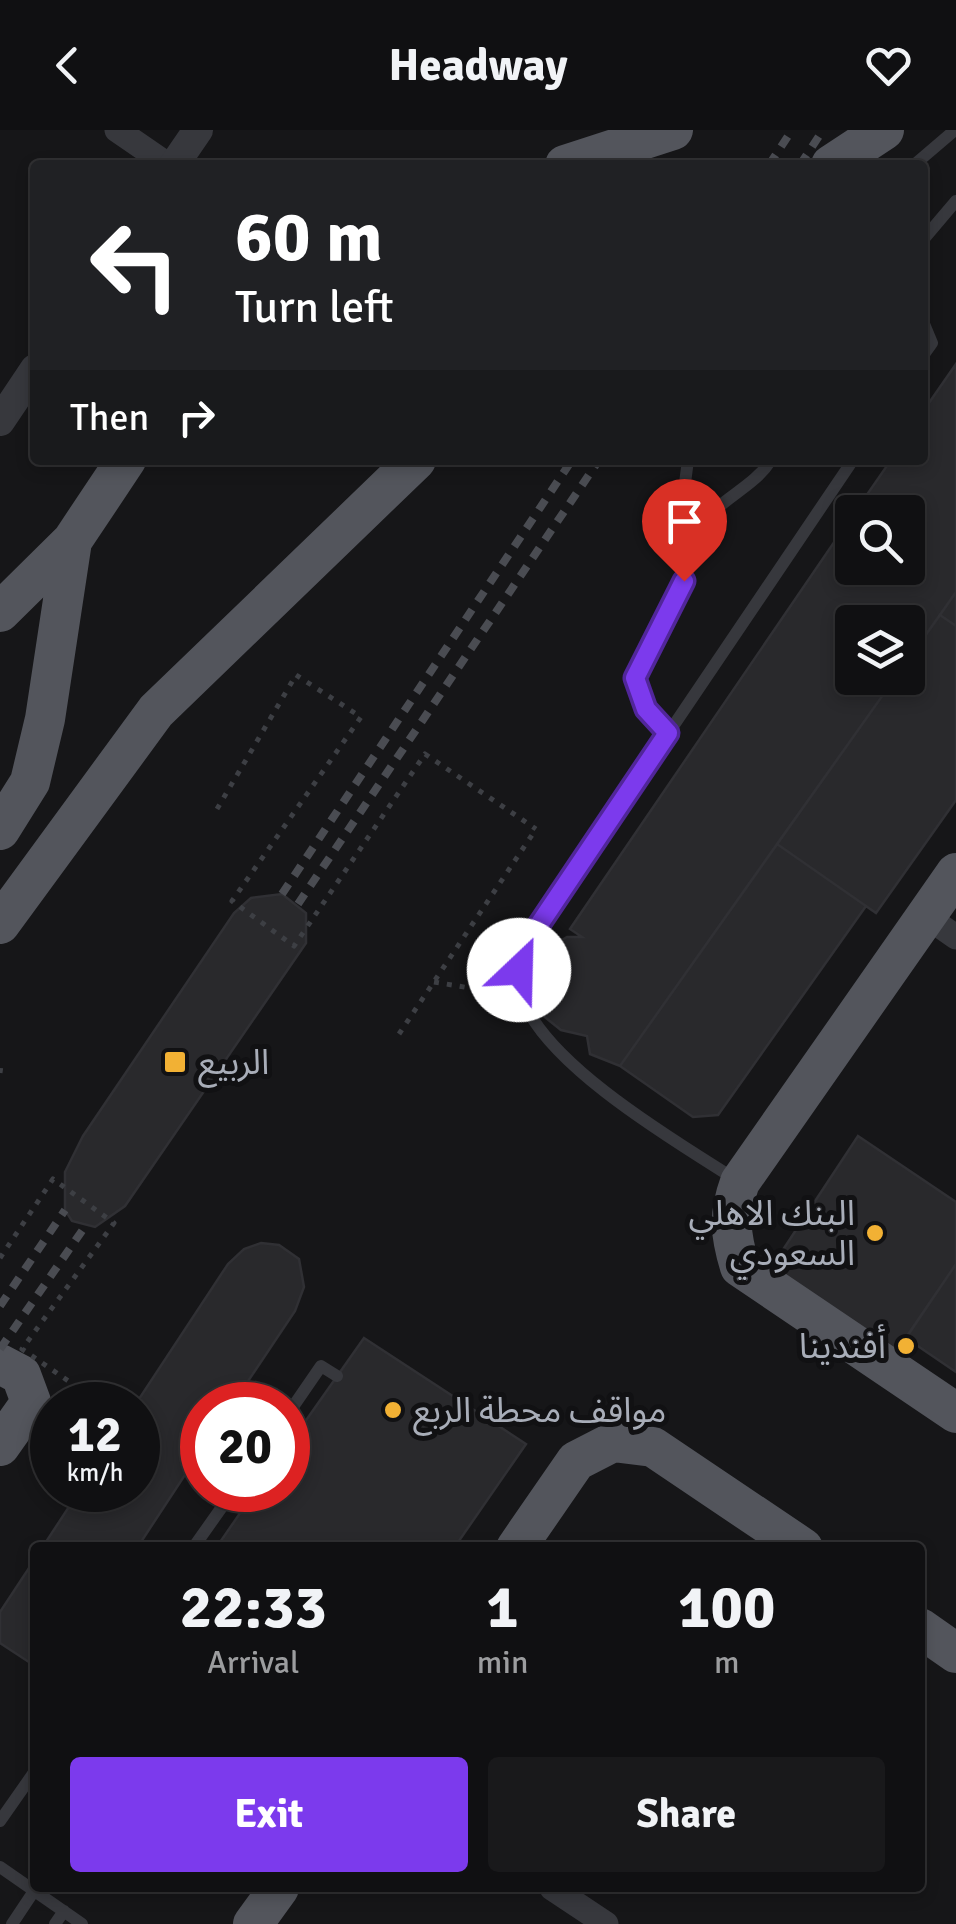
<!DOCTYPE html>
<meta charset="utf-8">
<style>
body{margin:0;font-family:Signika,"Noto Sans Arabic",sans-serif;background:#19191b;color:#f1f3f6;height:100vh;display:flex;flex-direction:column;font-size:38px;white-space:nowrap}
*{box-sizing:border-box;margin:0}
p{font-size:32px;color:#9c9d9f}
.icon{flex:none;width:55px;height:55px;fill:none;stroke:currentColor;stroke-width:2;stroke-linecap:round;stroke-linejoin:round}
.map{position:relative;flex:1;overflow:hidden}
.details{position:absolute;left:30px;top:1412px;width:895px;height:350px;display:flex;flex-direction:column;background:#101012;border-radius:10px;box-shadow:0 5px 15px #0003,0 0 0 2px #303032}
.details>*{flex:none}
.guide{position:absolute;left:30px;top:30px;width:898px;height:305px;border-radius:10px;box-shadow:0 5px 15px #0003,0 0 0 2px #303032;background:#202124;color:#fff;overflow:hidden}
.buttons{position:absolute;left:835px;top:365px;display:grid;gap:20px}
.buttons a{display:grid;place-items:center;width:90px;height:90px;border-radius:10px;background:#101012;box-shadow:0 5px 15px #0003,0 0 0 2px #303032;font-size:50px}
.speed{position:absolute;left:30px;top:1252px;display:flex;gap:20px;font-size:50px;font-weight:700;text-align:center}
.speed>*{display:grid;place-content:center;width:130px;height:130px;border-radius:50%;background:#101012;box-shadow:0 5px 15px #0003,0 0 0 2px #303032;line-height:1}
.speed small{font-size:25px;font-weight:400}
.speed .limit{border:15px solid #d22;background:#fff;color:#111}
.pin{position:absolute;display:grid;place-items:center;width:85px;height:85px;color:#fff;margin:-102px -42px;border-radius:50% 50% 50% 0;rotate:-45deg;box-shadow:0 0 10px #0007}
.pin .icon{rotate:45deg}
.me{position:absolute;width:110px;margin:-55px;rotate:24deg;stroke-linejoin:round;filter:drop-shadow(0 0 8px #0008)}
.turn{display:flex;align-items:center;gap:35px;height:210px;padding:0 40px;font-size:45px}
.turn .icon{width:130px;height:130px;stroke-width:2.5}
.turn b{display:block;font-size:70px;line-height:85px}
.then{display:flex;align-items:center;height:95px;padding:0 40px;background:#0003;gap:20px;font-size:38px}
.eta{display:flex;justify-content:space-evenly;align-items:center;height:170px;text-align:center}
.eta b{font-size:60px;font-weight:800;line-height:70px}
.action{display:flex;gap:20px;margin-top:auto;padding:20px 40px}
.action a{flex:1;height:115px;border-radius:10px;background:#7c3aed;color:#fff;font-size:40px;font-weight:800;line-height:115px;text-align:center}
.action a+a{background:#19191b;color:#f1f3f6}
header{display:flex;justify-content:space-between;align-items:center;height:130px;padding:0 40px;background:#101012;font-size:45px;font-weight:800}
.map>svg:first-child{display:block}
.building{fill:#29292c;stroke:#303034;stroke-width:2.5}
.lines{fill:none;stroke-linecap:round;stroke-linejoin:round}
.path{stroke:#3d3f44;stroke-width:5;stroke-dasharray:5 8;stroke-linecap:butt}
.service{stroke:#37383d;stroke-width:12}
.minor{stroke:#37383d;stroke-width:25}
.tertiary{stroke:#37383d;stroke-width:30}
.primary{stroke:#53555c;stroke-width:40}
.rail{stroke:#4a4c52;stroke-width:8;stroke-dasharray:12 10;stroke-linecap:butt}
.path-bridge{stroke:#3d3f44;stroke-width:5;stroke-dasharray:5 8;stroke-linecap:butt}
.route-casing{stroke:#51269a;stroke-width:25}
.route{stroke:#7c3aed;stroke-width:18}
.poi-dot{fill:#f2b134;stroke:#111113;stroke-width:4}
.labels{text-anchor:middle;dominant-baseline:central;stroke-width:10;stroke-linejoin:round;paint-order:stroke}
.poi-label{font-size:35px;fill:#a8adb8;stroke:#111113;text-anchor:start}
</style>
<header><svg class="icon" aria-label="back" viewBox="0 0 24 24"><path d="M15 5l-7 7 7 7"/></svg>Headway<svg class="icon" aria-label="heart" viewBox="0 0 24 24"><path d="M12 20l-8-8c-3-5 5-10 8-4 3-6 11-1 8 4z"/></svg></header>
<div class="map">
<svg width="956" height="1794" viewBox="0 0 956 1794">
<rect width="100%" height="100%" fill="#161618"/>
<path class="building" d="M956 234V462L908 530V492H852V548H895L620 936 590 924 587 906 561 900 536 880 532 848 536 833 546 820 567 807H582L570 799 852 386V438H908V382H855L891 330H922V283Z
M956 462V496L940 485Z
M940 485 956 496V670L876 783 777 714 895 548H908V530Z
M777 714 866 776 718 985 693 987 620 936Z
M282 764 306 783V813L125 1076 95 1097 72 1091 65 1080V1042L83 1006 234 783 251 768Z
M858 1006 956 1072V1134L894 1225 769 1141Z
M261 1113 279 1115 299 1129 304 1157 295 1181 232 1275H202V1319L137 1418H42L80 1360H138L135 1275 228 1134 244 1119Z
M956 1134V1242L906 1208Z
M364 1208 526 1314 454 1418H216L256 1360H288V1316Z
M35 1429V1536L0 1513V1482Z"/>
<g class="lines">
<path class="path" d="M217 679 296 545
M434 852 500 863
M399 904 536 699
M0 943 1 935
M198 1326 202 1330"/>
<path class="service" d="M914 35 955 0
M922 111 956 71
M922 189 932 213 922 227
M688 330 685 353 702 393
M668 603C603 545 660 510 684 450 691 432 692 406 704 392 723 367 754 357 771 330
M738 1051C678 1013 545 935 522 867 516 849 519 832 526 814L853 330
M288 1284 321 1236 337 1246
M193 1418 234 1360
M0 1691 35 1641
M0 1737 82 1794
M12 1794 34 1761
M55 1794 64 1781"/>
<path class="minor" d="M117 0 168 35
M926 786 956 807
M552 1758 606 1794"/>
<path class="tertiary" d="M174 35 198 0
M0 291 35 239"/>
<path class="primary" d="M565 35 673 0
M831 35 884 0
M0 482 72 411
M0 700 30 652 45 589 72 411 126 330
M956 743 740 1052C728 1085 730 1104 740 1137L956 1283
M0 794 156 581 416 330
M0 1234 21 1245 31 1272 0 1316
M516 1418 576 1331 613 1312 653 1317 803 1418
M920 1498 956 1523
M253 1794 279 1758"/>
<path class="rail" d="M769 35 792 0
M800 35 823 0
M282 764 572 330
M298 774 599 330
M0 1176 65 1080
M0 1219 84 1098"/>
<path class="path-bridge" d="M296 545 361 587 232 771 294 816 425 624 536 699
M0 1128 53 1049 114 1093 22 1219 103 1275"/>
</g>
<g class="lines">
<g class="route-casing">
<path id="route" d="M519 840 526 814 668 603 646 579 635 548 684 451"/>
</g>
<use href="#route" class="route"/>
</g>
<g class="poi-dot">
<rect x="163" y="920" width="24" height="24" rx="5"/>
<circle cx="875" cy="1103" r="10"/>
<circle cx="906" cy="1216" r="10"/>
<circle cx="393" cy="1280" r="10"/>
</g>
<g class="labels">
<g class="poi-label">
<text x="198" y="932">الربيع</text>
<text x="855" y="1083" text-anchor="end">البنك الاهلي<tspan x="855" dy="40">السعودي</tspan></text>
<text x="886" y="1216" text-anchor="end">أفندينا</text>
<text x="413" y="1280">مواقف محطة الربع</text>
</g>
</g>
</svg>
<div class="buttons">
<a><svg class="icon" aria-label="search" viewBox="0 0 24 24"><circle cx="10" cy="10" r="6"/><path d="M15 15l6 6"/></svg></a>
<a><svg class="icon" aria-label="layers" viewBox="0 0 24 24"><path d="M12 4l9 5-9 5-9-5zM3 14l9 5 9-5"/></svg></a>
</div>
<div class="speed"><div>12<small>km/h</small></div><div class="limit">20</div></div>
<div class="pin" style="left:684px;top:451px;background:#d93025"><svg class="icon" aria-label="arrive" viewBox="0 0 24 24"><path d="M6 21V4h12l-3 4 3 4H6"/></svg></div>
<svg class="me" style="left:519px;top:840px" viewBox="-20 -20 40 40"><circle r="19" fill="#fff"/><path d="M0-13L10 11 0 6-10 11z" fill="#7c3aed"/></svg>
<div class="guide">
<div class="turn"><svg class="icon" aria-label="left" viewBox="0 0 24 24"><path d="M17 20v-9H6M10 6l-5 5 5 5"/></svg><div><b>60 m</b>Turn left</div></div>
<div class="then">Then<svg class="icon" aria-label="right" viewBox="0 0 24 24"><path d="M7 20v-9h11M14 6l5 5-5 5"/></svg></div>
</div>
<section class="details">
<div class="eta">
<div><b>22:33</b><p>Arrival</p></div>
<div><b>1</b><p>min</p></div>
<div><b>100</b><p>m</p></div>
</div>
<div class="action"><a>Exit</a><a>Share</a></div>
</section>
</div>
